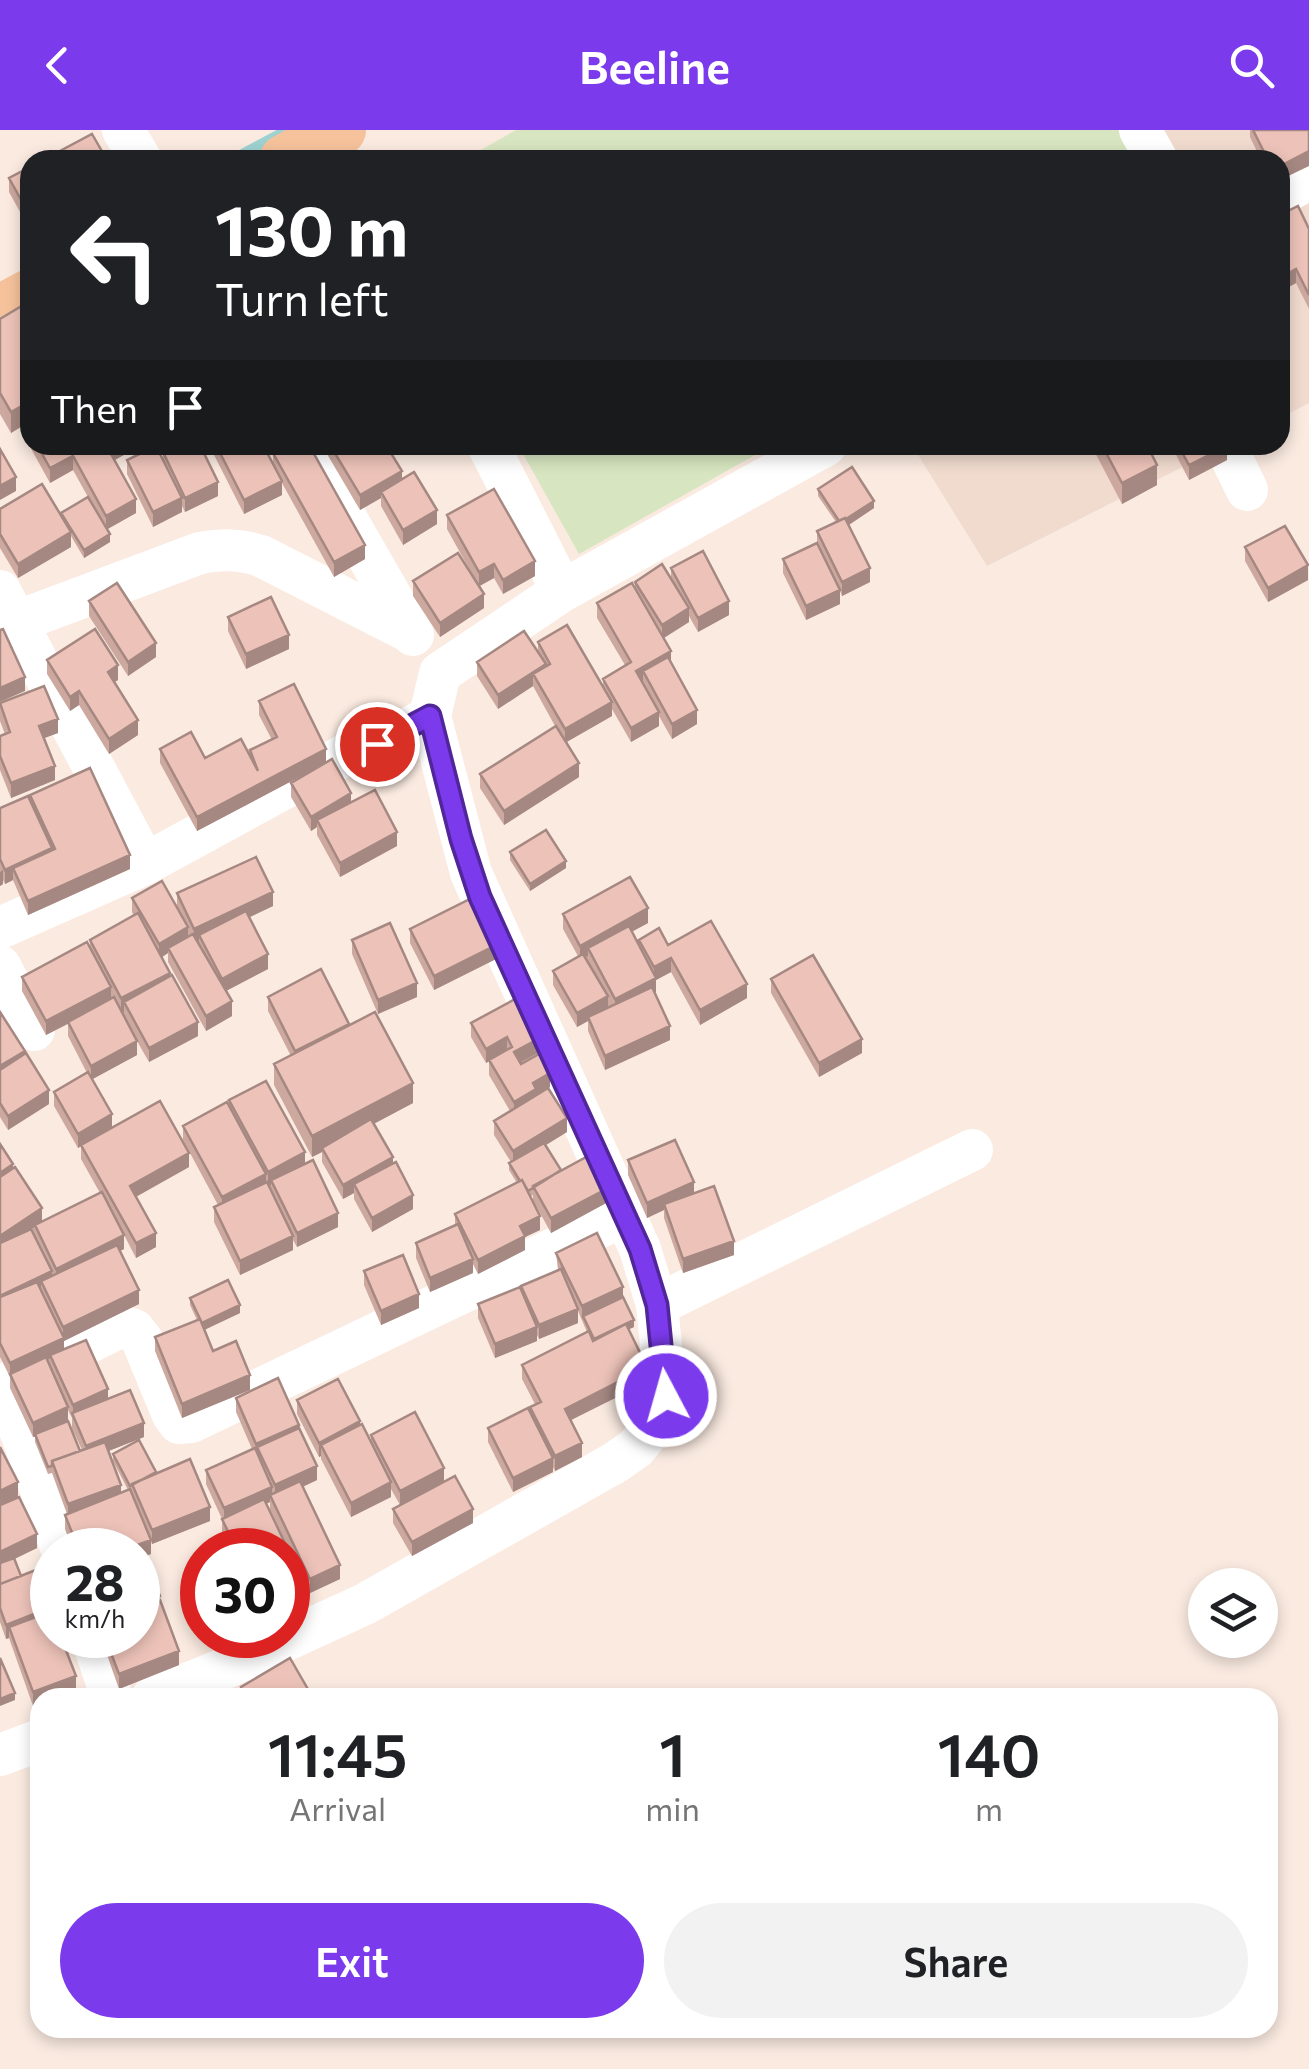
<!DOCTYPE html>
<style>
body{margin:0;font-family:Commissioner,sans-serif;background:#f2f2f2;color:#202124;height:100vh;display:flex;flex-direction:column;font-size:38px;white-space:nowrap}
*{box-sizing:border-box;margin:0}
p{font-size:32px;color:#757577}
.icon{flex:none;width:55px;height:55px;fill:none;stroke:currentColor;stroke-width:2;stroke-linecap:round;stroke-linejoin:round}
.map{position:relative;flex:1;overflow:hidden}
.side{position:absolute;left:30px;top:1558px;width:1248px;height:350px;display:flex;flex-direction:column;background:#fff;border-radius:30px;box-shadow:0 5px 15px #0003}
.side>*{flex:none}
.banner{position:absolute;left:20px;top:20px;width:1270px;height:305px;border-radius:30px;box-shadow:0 5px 15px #0003;background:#202124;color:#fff;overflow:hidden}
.fabs{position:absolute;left:1188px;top:1438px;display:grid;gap:20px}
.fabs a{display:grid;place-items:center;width:90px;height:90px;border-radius:50%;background:#fff;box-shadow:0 5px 15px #0003;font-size:50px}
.speed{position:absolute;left:30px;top:1398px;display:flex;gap:20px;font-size:50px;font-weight:700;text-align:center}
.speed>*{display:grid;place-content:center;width:130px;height:130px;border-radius:50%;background:#fff;box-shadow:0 5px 15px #0003;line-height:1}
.speed small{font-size:25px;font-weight:400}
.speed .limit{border:15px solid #d22;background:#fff;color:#111}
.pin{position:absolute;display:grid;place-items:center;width:85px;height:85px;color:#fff;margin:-42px;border:5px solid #fff;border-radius:50%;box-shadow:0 2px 10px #0007}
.me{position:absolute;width:110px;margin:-55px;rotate:354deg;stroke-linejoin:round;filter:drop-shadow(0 0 8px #0008)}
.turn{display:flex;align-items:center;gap:35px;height:210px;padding:0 30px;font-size:45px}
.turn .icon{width:130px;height:130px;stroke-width:2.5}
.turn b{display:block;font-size:70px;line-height:85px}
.then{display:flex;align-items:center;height:95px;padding:0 30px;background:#0003;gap:20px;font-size:38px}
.eta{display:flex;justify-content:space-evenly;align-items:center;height:170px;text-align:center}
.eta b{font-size:60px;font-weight:600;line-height:70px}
.cta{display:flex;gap:20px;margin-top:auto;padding:20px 30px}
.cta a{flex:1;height:115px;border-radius:60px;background:#7c3aed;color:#fff;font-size:40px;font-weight:600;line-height:115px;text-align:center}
.cta a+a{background:#f2f2f2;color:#202124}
header{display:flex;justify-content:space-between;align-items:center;height:130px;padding:0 30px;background:#7c3aed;color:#fff;font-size:45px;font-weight:600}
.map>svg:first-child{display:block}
.residential{fill:#f1dbcf}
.green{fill:#d7e6c0}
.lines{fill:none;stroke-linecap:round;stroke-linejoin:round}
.stream{stroke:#9dd2d0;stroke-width:11}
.minor{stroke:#fff;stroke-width:42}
.major{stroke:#f5c29c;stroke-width:52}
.wall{fill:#cca89f;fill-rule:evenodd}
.shaded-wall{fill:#a68882}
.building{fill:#edc3b9;stroke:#a68882;stroke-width:2.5}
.route-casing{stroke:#51269a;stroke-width:25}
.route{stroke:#7c3aed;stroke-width:18}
</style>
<header><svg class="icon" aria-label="back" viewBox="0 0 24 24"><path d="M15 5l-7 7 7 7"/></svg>Beeline<svg class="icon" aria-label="search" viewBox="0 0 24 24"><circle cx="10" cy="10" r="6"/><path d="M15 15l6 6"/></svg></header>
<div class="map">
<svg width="1309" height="1939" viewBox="0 0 1309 1939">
<rect width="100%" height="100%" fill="#faeae0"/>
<path class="residential" d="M1108 0H1309V273L1280 288V30H1126Z
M912 315H1226L987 436Z"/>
<path class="green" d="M516 0H1118L1135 30H463Z
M518 315H773L579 424Z"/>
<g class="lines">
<path class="stream" d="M232 30 281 4"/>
<path class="minor" d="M123 0 141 30
M1140 0 1157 30
M1280 65 1309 49
M304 315 413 505
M488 315 562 461
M1225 315 1247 360
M0 461 145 734 0 798
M0 498 200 423C222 419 239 419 261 426L410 502
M145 734 345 625 391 609 430 586
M0 836 13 862 0 870
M13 862 34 900
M657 1175 972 1020
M0 1256 22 1305 62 1420
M0 1257 122 1196 134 1200 142 1210 173 1285 179 1293 191 1292 625 1085
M91 1505 112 1568
M152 1568 219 1541 365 1474 616 1332 636 1318 647 1304 666 1266 657 1175 640 1119 471 743 430 586 440 543 562 461 826 315
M0 1625 40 1610"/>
<path class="major" d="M285 30 340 0
M0 181 30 165"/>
</g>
<path class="wall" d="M1250 0H1309L1280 30H1261L1250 7Z
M30 37V100L9 62V48Z
M1280 85 1309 99V179L1296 153 1287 158 1281 145Z
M30 171V294L29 292 11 303 0 284V189Z
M29 301 30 315H142L114 330 136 383 107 399 110 412 84 428 71 406V417L18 448 0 418V379L61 386V383L88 367 73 340 50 353 29 315Z
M209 315H263L273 334V323L365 429 334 447 282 353V365L244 384Z
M327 315H386L402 349 437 394 403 415 381 376V368L360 380 327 324Z
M1091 315H1147L1157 355 1122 374Z
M1171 315H1227V330L1189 350Z
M163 322 218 366 185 382 182 376V382L153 397 127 344V330L163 329Z
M818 359 874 378 849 395 870 452 842 466 840 461V474L806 490 783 443V429L817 414V401L836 392 818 366Z
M447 385 535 446 503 464 494 448 480 456 484 478 440 507 413 466V451L477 453 447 399Z
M1245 417 1308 450 1268 472 1245 431Z
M671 438 729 485 698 502 689 486V492L664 508 671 533 697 594 672 609 659 586V596L631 612 612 579V586L566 612 579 647 504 695 480 658V644L555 596 533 556 498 579 477 546V532L538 521V512L603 556V549L625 535 597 488V473L635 458V452L671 448Z
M89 471 156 527 128 546 89 486Z
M228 487 289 519 246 539 228 501Z
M47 530 118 550 114 552 138 605 109 624 79 575 70 581 47 544Z
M259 571 326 633 351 672 397 716 340 747 317 705V697L311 701 291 667V653L323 634 197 701 160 633V619L205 628 250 626V620L272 610 259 585Z
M0 573 58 603 44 608 55 650 11 668 0 640V606L5 604 0 591Z
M30 665 130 739 28 785 13 750 5 754 3 750V754L0 756V678L30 672Z
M510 722 566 738 530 761 510 730Z
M177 763 273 776 250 787 268 839 226 861 232 886 206 901 168 832V823L162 827 198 906 149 932 137 911V925L92 949 112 998 189 1037 136 1067 156 1117 136 1128 122 1101 124 1119 120 1121 139 1174 64 1211V1219L144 1307 108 1321 121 1363 128 1360 113 1331V1324L156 1344 210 1391 152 1414 151 1412V1424L144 1426 160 1471 179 1535 119 1559 100 1505H138V1420H73L65 1399V1385L67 1384 52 1343 48 1344 35 1312V1307H33L10 1258V1247L0 1227V1014L42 1091 100 1063 81 1029V1016L78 1018 54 976V962L87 943 68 906V894L46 905 22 861V847L90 817V810L134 786 132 782V768L177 778ZM68 1280 72 1288V1298L82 1320 80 1321 68 1291Z
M563 784 648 793 631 802 639 816V810L668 815 747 868 700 895 671 842 656 850V862L654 863 670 910 605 940 588 901V891L577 897 553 855V841L578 826 563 799Z
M410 799 498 828 434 860 410 813Z
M352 810 417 867 378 884 352 824Z
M771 849 862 923 819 947 771 863Z
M268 867 349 894 413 973 373 994 413 1079 372 1102 354 1069V1063L343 1069 322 1032V1022L312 1027 274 955V934L291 926 268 881Z
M517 868 538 923 520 933 550 957 548 958 567 1002 546 1015 561 1041 608 1072 551 1103 533 1070V1065L531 1066 540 1100 525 1107V1120L478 1144 473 1134V1143L430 1162 416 1128V1113L455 1096V1084L517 1053 509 1040V1033L511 1032 494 1005V991L510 981 489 945V931L486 933 471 907V893Z
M0 882 25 924 49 974 8 1000 0 987Z
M229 970 305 1034 338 1097 297 1117 293 1110V1120L240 1145 214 1092V1077L218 1075 183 1010V996L229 977Z
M628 1030 694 1063 734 1125 683 1143 664 1088V1080L647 1088 628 1045Z
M556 1123 623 1167 634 1197 628 1199 647 1252 571 1290 582 1327 555 1341 553 1337V1342L513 1362 488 1312V1298L530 1283V1277L535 1274 522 1249V1235L587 1202 578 1181V1193L539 1209 537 1205V1211L495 1228 478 1188V1174L521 1160V1156L558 1140Z
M364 1141 419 1178 381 1195 364 1155Z
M190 1168 240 1183 204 1200 213 1221 250 1260 182 1288 155 1221V1207L197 1190 190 1175Z
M278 1248 317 1336V1350L303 1357 340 1435V1449L310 1463 270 1379V1372L266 1374 304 1453V1467L288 1475V1420H230L222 1403V1389L206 1354V1340L252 1319 236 1282V1268Z
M297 1270 360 1295 371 1312V1305L444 1352 473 1393 412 1426 393 1393V1379L400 1375 391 1359V1367L351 1387 321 1329V1326L319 1327 297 1284Z
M0 1317 37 1418 14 1429 21 1446 52 1505H81V1518L67 1523 76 1561 40 1568V1573L33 1576 9 1508 6 1509 0 1492Z
M202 1437V1487L189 1457V1443Z
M40 1616V1643L35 1633V1618Z"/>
<path class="shaded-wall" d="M1309 21V36L1280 50V36Z
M1296 139V153L1287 158V144Z
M29 272V292L11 303V282Z
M116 315H142L113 331V317Z
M1227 316V330L1189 350V335Z
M73 326V340L50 353V338Z
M1157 335V355L1122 374V353Z
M402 341V356L381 362V368L360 380V365Z
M16 347V361L0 370V356Z
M282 351V365L244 384V370Z
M218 352V366L185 382V368Z
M182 368V382L153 397V382Z
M136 369V383L106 400V386Z
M874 371V378L841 400V393Z
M437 380V394L403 415V400Z
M71 402V417L18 448V434Z
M110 404V412L84 428V420Z
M365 415V429L334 447V432Z
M535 431V446L503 464V450Z
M494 434V448L479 456V442Z
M1308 435V450L1268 472V458Z
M870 438V452L842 466V452Z
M840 460V474L806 490V476Z
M484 464V478L440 507V493Z
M729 471V485L698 502V488Z
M689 478V492L662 509V495Z
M289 505V519L246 539V524Z
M156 513V527L128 546V532Z
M671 521V535L643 541V552L636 541Z
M546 534V548L533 544V556L498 579V565Z
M118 535V550L108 556V542Z
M25 547V561L0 572V558Z
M79 561V575L70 581V567Z
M612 572V586L565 613V599Z
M697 580V594L672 609V594Z
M659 582V596L631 612V598Z
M58 589V603L39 610V596Z
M138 590V605L109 624V609Z
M326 619V633L197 701V687Z
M579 633V647L504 695V681Z
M55 636V650L11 668V653Z
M351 663V677L317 690V697L311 701V687Z
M397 702V716L340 747V733Z
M52 718V732L13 738V750L5 754V740Z
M130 725V739L28 785V771Z
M566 731V738L530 761V754Z
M3 740V754L0 756V742Z
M273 762V776L201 810 199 805V811L194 813V799Z
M648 778V793L591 824 588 818V826L580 830V816Z
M188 797V811L168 818V823L159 829V814Z
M498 814V828L434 860V846Z
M268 824V839L222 863V849Z
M671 828V842L656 850V862L615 883V869L654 849V837Z
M170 843V857L124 872V882L121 883V868Z
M417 853V867L378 884V870Z
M747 854V868L700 895V880Z
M111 857V871L46 905V891Z
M608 866V880L588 887V891L577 897V883Z
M232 871V886L206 901V886Z
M198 892V906L149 932V918Z
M670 896V910L605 940V926Z
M507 907V921L486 933V919Z
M538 909V923L514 936V922Z
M862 909V923L819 947V933Z
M137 911V925L91 950V936Z
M25 921V935L0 950V936Z
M550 943V957L536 965 514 986V972L533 953Z
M413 953V973L323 1021 322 1018V1022L312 1027V1006Z
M49 960V974L8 1000V986Z
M112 984V998L78 1018V1004Z
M567 988V1002L513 1035V1021Z
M305 1022V1036L271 1050V1055L268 1056V1042Z
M189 1023V1037L130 1070V1056Z
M393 1027V1041L354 1054V1063L343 1069V1055Z
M13 1034V1048L0 1057V1043Z
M266 1044V1058L222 1082V1067Z
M694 1052V1067L664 1074V1080L647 1088V1073Z
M608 1058V1072L551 1103V1088Z
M413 1065V1079L372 1102V1088Z
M42 1078V1092L0 1120V1106Z
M338 1083V1097L297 1117V1103Z
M540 1086V1100L525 1107V1120L478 1144V1130L520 1096Z
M156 1103V1117L136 1128V1113Z
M124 1105V1119L56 1153V1139Z
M293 1106V1120L240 1145V1131Z
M734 1111V1125L683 1143V1129Z
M473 1129V1143L430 1162V1148Z
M52 1141V1156L41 1151V1161L0 1166Z
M623 1157V1171L583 1186 582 1190V1176Z
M139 1160V1174L64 1211V1222L10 1247V1233L63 1209V1197Z
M419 1164V1178L381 1195V1181Z
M240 1175V1183L202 1201V1193Z
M578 1179V1193L539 1209V1195Z
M634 1190V1197L594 1216V1209Z
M537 1197V1211L495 1228V1214Z
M647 1237V1252L565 1293V1279Z
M250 1245V1260L182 1288V1274Z
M108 1259V1273L73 1285V1275Z
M68 1277V1291L33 1307V1293Z
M360 1291V1305L321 1315V1326L319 1327V1313Z
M144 1293V1307L86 1330V1316Z
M299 1295V1309L257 1317 256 1328V1314Z
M582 1313V1327L555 1341V1326Z
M553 1328V1342L513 1362V1348Z
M317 1336V1350L275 1369V1355Z
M444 1338V1352L400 1375V1361Z
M18 1352V1367L0 1376V1361Z
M391 1352V1367L351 1387V1373Z
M121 1355V1369L68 1389V1374Z
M272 1357V1369L270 1365V1372L224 1392V1378Z
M210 1377V1391L152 1414V1400Z
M473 1379V1393L412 1426V1412Z
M37 1404V1418L0 1436V1422Z
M151 1410V1424L138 1429V1420H124Z
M340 1435V1449L310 1463V1449Z
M304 1453V1467L288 1475V1461Z
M160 1466V1481L138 1489V1475Z
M52 1477V1492L9 1497V1508L6 1509V1495Z
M77 1505H81V1518L62 1524V1510Z
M179 1521V1535L119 1559V1544Z
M76 1546V1561L56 1568H40V1573L33 1576V1562Z
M15 1563V1570L0 1576V1569Z"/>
<path class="building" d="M1253 0H1309V21L1280 36V30H1268Z
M92 4 107 30H43Z
M30 37V86L9 48Z
M1298 76 1309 99V165L1296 139 1287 144 1280 131V85Z
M30 171V273L29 272 11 282 0 263V189Z
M37 315H106L136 369 106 386 73 326 50 338Z
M177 315H200L218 352 185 368 163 322Z
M216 315H263L282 351 244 370Z
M288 315H309L365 415 334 432 273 323Z
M330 315H386L402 341 360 365Z
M1102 315H1147L1157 335 1122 353Z
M1178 315H1227V316L1189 335Z
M156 316 182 368 153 382 127 330Z
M0 319 16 347 0 356Z
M852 337 874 371 846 389 845 388 839 391 818 359Z
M414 342 437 380 403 400 381 362Z
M42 354 71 402 18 434 0 404V379Z
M494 359 535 431 503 450 494 434 479 442 447 385Z
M88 367 110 404 84 420 61 383Z
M845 388 870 438 842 452 817 401Z
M1285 396 1308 435 1268 458 1245 417Z
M817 413 840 460 806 476 783 429Z
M703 421 729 471 698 488 671 438Z
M458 423 484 464 440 493 413 451Z
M662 434 689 478 662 495 635 452Z
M117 453 156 513 128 532 89 471Z
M632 453 671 521 636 541 659 582 631 598 603 549 631 532 597 473Z
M271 467 289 505 246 524 228 487Z
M567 495 612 572 565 599 533 544 550 534 538 512Z
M3 499 25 547 0 558V500Z
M95 499 118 535 108 542 138 590 109 609 79 561 70 567 47 530Z
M524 501 546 534 498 565 477 532Z
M668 527 697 580 672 594 643 541Z
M294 554 326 619 197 687 160 619 191 602 205 628 241 609 258 641 250 620 277 607 259 571Z
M44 556 58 589 39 596 55 636 11 653 0 626V606L10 602 0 573Z
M556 596 579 633 504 681 480 644Z
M332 629 351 663 311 687 291 653Z
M90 638 130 725 28 771 13 738 55 719 30 665Z
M375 660 397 702 340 733 317 690Z
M28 666 52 718 5 740 0 729V678Z
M546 700 566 731 530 754 510 722Z
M256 727 273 762 194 799 177 763Z
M630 747 648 778 580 816 563 784Z
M162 751 188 797 159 814 132 768Z
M474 767 498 814 434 846 410 799Z
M246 781 268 824 222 849 199 805Z
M138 783 170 843 121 868 90 810Z
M711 791 747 854 700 880 671 828 654 837 639 810 659 798 668 815Z
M390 793 417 853 378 870 352 810Z
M629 796 656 848 615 869 588 818Z
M193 804 232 871 206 886 168 818Z
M87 812 111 857 46 891 22 847Z
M583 824 608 866 577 883 553 841Z
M813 825 862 909 819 933 771 849Z
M321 839 349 894 295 921 268 867Z
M172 845 198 892 149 918 124 872Z
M652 857 670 896 605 926 588 887Z
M114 867 137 911 91 936 68 892Z
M517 868 538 909 514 922 521 934 539 924 550 943 533 953 536 959 514 972 489 930 512 917 507 907 486 919 471 893Z
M0 882 25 921 0 936Z
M375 882 413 953 312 1006 274 934Z
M26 923 49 960 8 986 0 973V940Z
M88 942 112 984 78 1004 54 962Z
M266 951 305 1022 268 1042 229 970Z
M548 958 567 988 513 1021 494 991Z
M160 971 189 1023 130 1056 156 1103 136 1113 81 1015Z
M227 972 266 1044 222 1067 183 996Z
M371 989 393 1027 343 1055 322 1018Z
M675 1010 694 1052 647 1073 628 1030Z
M544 1013 561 1040 528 1061 522 1050 520 1051 509 1033Z
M0 1014 13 1034 0 1043Z
M590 1025 608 1058 551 1088 533 1056Z
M313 1030 338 1083 297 1103 271 1050Z
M396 1032 413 1065 372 1088 354 1054Z
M15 1037 42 1078 0 1106V1047Z
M522 1050 540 1086 520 1096 525 1106 478 1130 455 1084Z
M267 1052 293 1106 240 1131 214 1077Z
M714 1056 734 1111 683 1129 664 1074Z
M102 1062 124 1105 56 1139 35 1095Z
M458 1094 473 1129 430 1148 416 1113Z
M31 1099 52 1141 0 1166V1113Z
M597 1103 623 1157 582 1176 556 1123Z
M117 1115 139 1160 63 1197 41 1151Z
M403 1125 419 1164 381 1181 364 1141Z
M561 1139 578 1179 539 1195 521 1156Z
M228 1150 240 1175 202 1193 190 1168Z
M37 1152 64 1208 10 1233 0 1213V1167Z
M520 1157 537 1197 495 1214 478 1174Z
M623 1167 634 1190 594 1209 583 1186Z
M200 1189 213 1221 236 1211 250 1245 182 1274 155 1207Z
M626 1194 647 1237 565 1279 582 1313 555 1326 530 1277 541 1272 522 1235 589 1201 593 1211Z
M86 1210 108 1259 73 1275 50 1225Z
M46 1227 68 1277 33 1293 10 1244Z
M278 1248 299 1295 256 1314 236 1268Z
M338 1249 360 1291 319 1313 297 1270Z
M130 1260 144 1293 86 1316 72 1283Z
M528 1278 553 1328 513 1348 488 1298Z
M415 1282 444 1338 400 1361 371 1305Z
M68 1291 80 1321 52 1331V1336L48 1337 35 1304Z
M362 1294 391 1352 351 1373 321 1315Z
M299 1298 317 1336 275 1355 257 1317Z
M139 1310 156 1342 130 1356 113 1324Z
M105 1312 121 1355 68 1374 52 1331Z
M0 1317 18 1352 0 1361Z
M255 1318 272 1357 224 1378 206 1340Z
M190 1329 210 1377 152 1400 132 1354Z
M455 1346 473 1379 412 1412 393 1379Z
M300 1351 340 1435 310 1449 270 1365Z
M130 1359 151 1410 124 1420H79L65 1385Z
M19 1367 37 1404 0 1422V1375Z
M264 1369 304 1453 288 1461V1420H237L222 1389Z
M141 1418 160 1466 138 1475 137 1420Z
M14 1428 21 1446 0 1454V1433Z
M202 1437V1473L189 1443Z
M41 1438 52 1469V1477L6 1495 0 1478V1454Z
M160 1470 179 1521 119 1544 104 1505H138V1479Z
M52 1481V1505H77L62 1510 76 1546 33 1562 9 1497Z
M0 1528 15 1563 0 1569Z
M290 1528 313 1568H247L241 1557Z
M40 1616V1629L35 1618Z"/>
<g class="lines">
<g class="route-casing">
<path id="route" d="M377 614 430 586 461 709 480 767 640 1119 657 1175 666 1266"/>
</g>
<use href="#route" class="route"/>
</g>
</svg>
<div class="fabs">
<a><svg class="icon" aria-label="layers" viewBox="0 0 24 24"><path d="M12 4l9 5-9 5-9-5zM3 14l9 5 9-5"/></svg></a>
</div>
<div class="speed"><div>28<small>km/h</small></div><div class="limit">30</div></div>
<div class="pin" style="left:377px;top:614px;background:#d93025"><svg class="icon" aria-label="arrive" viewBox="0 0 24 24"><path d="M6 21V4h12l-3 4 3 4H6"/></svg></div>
<svg class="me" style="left:666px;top:1266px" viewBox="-20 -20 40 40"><circle r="17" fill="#7c3aed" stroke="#fff" stroke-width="3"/><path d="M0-11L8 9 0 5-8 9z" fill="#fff"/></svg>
<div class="banner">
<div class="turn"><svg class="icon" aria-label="left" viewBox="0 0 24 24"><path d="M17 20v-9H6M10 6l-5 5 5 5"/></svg><div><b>130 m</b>Turn left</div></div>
<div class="then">Then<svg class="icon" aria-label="arrive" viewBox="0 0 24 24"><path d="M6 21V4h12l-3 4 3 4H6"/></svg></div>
</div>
<section class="side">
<div class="eta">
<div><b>11:45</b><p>Arrival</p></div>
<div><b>1</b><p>min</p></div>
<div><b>140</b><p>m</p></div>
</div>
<div class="cta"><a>Exit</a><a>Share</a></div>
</section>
</div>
